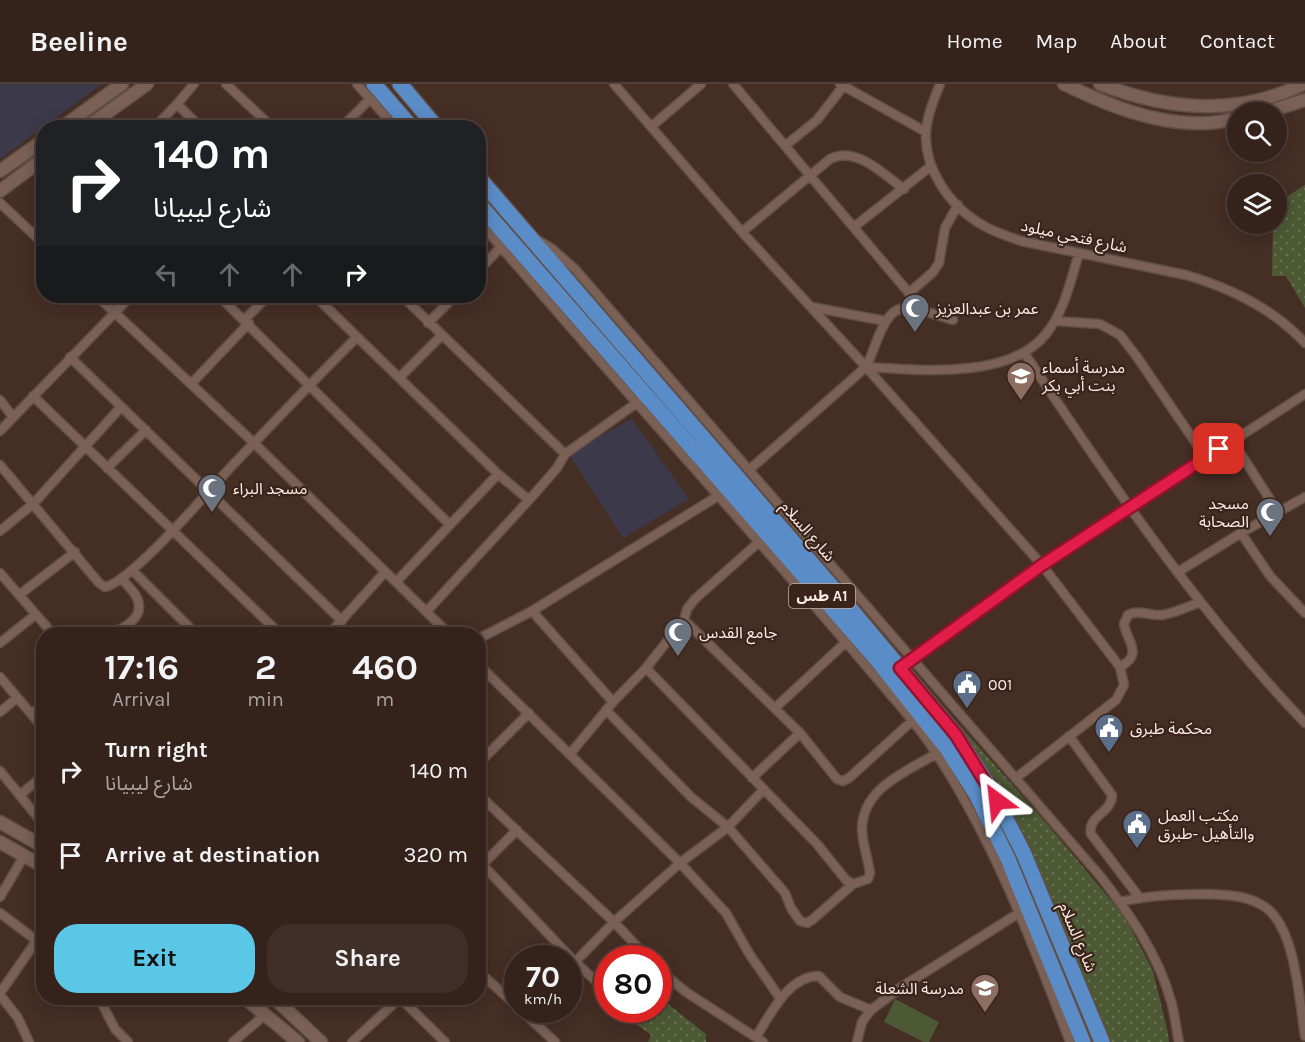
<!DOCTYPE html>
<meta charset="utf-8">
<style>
body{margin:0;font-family:Karla,"Noto Sans Arabic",sans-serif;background:#3f2f28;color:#f1f3f6;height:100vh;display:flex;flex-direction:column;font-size:22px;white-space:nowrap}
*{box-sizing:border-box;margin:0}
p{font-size:20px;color:#a9a4a3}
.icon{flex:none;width:33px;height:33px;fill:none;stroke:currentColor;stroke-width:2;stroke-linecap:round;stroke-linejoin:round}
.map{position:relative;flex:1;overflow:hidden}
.panel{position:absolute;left:36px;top:543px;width:450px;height:378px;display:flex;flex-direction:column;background:#34221b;border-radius:24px;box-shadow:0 3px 15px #0003,0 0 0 2px #4e3f3a}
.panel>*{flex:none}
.banner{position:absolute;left:36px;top:36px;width:450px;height:183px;border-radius:24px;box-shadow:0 3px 15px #0003,0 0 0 2px #4e3f3a;background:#202124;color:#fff;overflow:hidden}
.controls{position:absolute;left:1227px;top:18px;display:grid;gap:12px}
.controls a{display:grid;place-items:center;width:60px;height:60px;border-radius:50%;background:#34221b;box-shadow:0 3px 15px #0003,0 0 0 2px #4e3f3a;font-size:30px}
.speed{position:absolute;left:504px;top:861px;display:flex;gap:12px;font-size:30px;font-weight:700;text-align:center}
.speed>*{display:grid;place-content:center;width:78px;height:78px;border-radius:50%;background:#34221b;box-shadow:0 3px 15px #0003,0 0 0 2px #4e3f3a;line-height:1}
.speed small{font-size:15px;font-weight:400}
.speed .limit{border:9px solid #d22;background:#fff;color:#111}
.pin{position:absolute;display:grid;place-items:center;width:51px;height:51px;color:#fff;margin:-26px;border-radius:12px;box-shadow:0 3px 9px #0006}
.me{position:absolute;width:66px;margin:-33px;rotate:330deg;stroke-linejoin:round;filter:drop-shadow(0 0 4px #0008)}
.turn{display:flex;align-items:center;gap:21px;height:126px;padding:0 18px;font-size:27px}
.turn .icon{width:78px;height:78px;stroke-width:2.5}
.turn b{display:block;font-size:42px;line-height:51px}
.lanes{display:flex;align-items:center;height:57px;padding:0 18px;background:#0003;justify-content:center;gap:30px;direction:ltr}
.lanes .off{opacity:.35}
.eta{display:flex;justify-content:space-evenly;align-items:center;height:102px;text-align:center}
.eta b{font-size:36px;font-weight:700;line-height:42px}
.action{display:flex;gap:12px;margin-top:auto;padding:12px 18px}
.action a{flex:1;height:69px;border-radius:24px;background:#5bc7e7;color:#111;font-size:24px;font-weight:700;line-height:69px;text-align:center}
.action a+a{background:#3f2f28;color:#f1f3f6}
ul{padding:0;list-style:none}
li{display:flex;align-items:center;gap:18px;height:84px;padding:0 18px}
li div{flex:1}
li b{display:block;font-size:22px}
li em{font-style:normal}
header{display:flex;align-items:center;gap:36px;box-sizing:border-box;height:84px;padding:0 30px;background:#34221b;border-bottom:2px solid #4e3f3a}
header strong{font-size:28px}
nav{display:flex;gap:33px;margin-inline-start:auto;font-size:21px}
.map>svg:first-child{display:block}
.education{fill:#3c394b}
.grass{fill:#4d5934}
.garden{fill:url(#garden-dots)}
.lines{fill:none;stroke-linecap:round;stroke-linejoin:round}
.street-casing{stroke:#614d44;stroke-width:11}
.secondary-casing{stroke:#614d44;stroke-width:15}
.highway-casing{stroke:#614d44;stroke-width:18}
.street{stroke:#7a6055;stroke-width:8}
.secondary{stroke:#7a6055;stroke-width:12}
.highway{stroke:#5a8cc7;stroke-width:15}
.route-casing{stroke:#92132f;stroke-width:15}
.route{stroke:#e11d48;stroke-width:10}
.labels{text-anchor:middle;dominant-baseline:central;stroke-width:4.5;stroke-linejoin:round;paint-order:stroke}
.shield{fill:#3a241a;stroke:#c0afa7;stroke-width:1.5}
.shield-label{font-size:15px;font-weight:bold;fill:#faeae4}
.street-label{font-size:16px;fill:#faeae4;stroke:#3a241a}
.poi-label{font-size:16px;fill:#faeae4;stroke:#3a241a;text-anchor:start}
</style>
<header>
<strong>Beeline</strong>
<nav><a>Home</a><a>Map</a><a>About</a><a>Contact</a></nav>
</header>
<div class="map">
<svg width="1305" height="958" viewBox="0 0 1305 958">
<defs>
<pattern id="garden-dots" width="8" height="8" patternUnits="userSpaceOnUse" patternTransform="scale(1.5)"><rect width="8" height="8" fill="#4d5934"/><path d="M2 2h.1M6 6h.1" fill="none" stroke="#687151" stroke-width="1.8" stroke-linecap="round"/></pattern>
</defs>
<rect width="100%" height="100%" fill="#452e24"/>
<path class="education" d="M0 0H102L0 75Z
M632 335 689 415 623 454 568 369Z"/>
<path class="grass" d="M895 915 939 938 929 958H924L884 938Z"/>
<path class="garden" d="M1305 101V224L1286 192H1272L1273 140H1276L1277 119Z
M948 628 1047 740 1125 833 1153 887 1168 949 1169 958H1107L1016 736Z
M659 913 706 950V958H648L651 951 636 940 645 926H658Z"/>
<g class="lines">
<g class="street-casing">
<path id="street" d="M194 0 178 19 180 23 201 44
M226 0 273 44
M357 0 396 44
M614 0 742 148 866 283 1042 481 1120 583 1124 601 1116 616 1016 694
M733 0 925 228
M840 0 926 48
M940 0C935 13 929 26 927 40 920 82 950 124 986 143 997 149 1010 153 1021 157L1186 191C1230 204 1273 224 1305 259
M652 42 701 0
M154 44 178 19
M341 44 370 15
M786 61 817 36 845 0
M0 119 44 160
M478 136C577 253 679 366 779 481 812 519 846 558 879 597 896 617 913 636 928 657 991 749 1031 855 1070 958
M854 143 931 82
M742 148 830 75C856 61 884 91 904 105
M539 157 551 164 575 185 1101 793C1130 831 1158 870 1171 917 1175 930 1176 945 1179 958
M478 187 501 163
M909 209 933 188 939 179 945 144 958 121
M97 212 254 359 449 550
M219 212 450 441
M315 212 498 390 529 416
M402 212 565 370
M812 223 885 237
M245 235 268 212
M1055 237 1100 240 1120 251 1137 273 1206 374
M428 239 455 212
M1025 270C1110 398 1198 527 1305 639
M70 273 342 537
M866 283C918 286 1009 296 1046 250 1064 228 1071 196 1079 169
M400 293 442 251
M192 299 249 239
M33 312 280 550
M0 316 13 333
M0 347 131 212
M1232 356 1278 428
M0 381 99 499 105 503C132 497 207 409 230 384 272 340 314 296 357 253
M107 384 146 346
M749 386 866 283C876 265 883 222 907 224 922 225 939 232 953 236
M0 447 33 420 121 323
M1241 449 1270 492 1305 529
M132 486 196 550
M1178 488 1241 449 1305 413
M0 489 53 550
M396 498 498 390
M19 511 75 468
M427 527 529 416 557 384 565 370 638 318
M532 527 613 618
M684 536 800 649 837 695 843 697 849 694 912 637
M108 550C123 545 146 534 137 514 134 507 127 501 122 495
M329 550 385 488
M478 555 532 527 718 412
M0 559 35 531
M478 580 680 779 726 829 750 871 780 914
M1120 583C1144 570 1127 558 1124 540L1128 531C1138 525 1150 532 1162 531 1175 529 1188 523 1200 518
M646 584 817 760 846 796 853 800 868 795 870 789C868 775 863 761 862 747 861 705 905 688 936 670
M900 584 1042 481 1305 310
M0 593 44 645
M775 624 846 558
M606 626 691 713 728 743 785 809 791 824 800 837 807 839 812 836 853 800
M0 628 17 614
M31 630 44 620
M1069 652 1112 711C1112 729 1087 732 1091 750L1139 813
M570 670 613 618 646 584 684 536 687 525 695 515 759 458
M478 680 529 629
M0 687 44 741
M752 694 800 649
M478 710 614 838 648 874
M20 711 44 691
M478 776 575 878 608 908
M478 785 517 746
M0 813 24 772
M1120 818C1148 811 1177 810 1207 810 1227 811 1247 811 1265 823 1296 844 1299 917 1305 952
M0 829 44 862
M575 878 614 838 680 779 728 743 764 705
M658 885 686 908 763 958
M478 887 518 923
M0 909 37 856
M0 911 18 934 29 958
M99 914 115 945 128 958
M400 914 445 958
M521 926 555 958
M756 953C770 931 789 891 819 892L840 913 871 926
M233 958 266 930
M352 958 400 914
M857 958 862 938 871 926 900 904 1019 829"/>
</g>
<g class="secondary-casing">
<path id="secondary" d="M1064 0C1108 21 1155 41 1205 39 1216 39 1227 36 1238 35
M1100 0C1167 26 1237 33 1303 0
M1267 28 1305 16
M61 44 122 0
M86 44 147 0
M0 87 44 56
M0 107 44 74
M0 738 44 763
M0 758 44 783
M245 914 298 958
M274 914 321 958"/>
</g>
<g class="highway-casing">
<path id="highway" d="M374 0 412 44
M400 0 437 44
M478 93 832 503 956 651 989 702 1023 768 1102 958
M478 119 878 577 946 663 976 710 1008 775 1083 958"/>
</g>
<use href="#street" class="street"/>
<use href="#secondary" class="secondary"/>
<use href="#highway" class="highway"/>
</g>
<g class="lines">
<g class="route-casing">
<path id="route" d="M997 717 956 651 900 584 1042 481 1219 365"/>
</g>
<use href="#route" class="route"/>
</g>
<defs>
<g id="mosque-pin" transform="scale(1.5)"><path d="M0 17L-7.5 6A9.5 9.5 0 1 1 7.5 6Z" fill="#6b7280" stroke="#3a241a"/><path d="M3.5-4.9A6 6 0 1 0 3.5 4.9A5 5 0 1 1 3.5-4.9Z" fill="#fff"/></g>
<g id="school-pin" transform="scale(1.5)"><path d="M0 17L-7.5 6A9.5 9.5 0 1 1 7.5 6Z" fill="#8d6e63" stroke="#3a241a"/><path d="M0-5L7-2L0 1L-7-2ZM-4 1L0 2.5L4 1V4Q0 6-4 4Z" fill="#fff"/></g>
<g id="civic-pin" transform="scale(1.5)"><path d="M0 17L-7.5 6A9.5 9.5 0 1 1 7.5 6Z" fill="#5c6f8a" stroke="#3a241a"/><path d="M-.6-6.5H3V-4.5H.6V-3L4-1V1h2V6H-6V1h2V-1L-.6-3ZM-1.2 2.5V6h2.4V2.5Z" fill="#fff"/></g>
</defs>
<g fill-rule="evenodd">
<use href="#mosque-pin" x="915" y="224"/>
<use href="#school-pin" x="1021" y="292"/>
<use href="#mosque-pin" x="212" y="404"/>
<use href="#mosque-pin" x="1270" y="428"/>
<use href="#mosque-pin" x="678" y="548"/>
<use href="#civic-pin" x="967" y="600"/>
<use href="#civic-pin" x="1109" y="644"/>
<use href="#civic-pin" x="1137" y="740"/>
<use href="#school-pin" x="985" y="904"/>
</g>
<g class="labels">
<rect class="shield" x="789" y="500" width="66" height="24" rx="4.5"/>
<g class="shield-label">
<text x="822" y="512">طس A1</text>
</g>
<g class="street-label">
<text transform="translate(1074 152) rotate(12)">شارع فتحي ميلود</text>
<text transform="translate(808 447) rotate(49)">شارع السلام</text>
<text transform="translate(1078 853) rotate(67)">شارع السلام</text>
</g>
<g class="poi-label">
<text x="936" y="224">عمر بن عبدالعزيز</text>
<text x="1042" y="283">مدرسة أسماء<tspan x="1042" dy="18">بنت أبي بكر</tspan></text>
<text x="233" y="404">مسجد البراء</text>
<text x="1249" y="419" text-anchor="end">مسجد<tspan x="1249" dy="18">الصحابة</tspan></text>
<text x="699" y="548">جامع القدس</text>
<text x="988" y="600">001</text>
<text x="1130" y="644">محكمة طبرق</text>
<text x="1158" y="731">مكتب العمل<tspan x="1158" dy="18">والتأهيل -طبرق</tspan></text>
<text x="964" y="904" text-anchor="end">مدرسة الشعلة</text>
</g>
</g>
</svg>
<div class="controls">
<a><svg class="icon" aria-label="search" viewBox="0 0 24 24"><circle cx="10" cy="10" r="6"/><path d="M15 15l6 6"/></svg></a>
<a><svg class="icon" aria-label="layers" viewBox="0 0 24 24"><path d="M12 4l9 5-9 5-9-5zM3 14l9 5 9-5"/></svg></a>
</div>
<div class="speed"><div>70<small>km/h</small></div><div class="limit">80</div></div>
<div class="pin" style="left:1219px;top:365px;background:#d93025"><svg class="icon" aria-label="arrive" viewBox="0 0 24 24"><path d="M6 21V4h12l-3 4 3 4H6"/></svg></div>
<svg class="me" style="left:997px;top:717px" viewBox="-20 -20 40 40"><path d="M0-17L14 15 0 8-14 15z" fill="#e11d48" stroke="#fff" stroke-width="4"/></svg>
<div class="banner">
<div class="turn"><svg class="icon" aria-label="right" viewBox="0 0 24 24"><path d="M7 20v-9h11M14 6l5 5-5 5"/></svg><div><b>140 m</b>شارع ليبيانا</div></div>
<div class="lanes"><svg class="icon off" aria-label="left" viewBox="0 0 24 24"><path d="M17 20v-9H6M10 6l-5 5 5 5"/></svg><svg class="icon off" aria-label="ahead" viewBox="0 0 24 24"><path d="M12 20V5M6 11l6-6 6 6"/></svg><svg class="icon off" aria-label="ahead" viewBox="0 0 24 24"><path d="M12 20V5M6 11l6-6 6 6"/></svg><svg class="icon" aria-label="right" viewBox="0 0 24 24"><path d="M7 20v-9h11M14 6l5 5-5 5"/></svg></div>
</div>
<section class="panel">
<div class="eta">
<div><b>17:16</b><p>Arrival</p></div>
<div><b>2</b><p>min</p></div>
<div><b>460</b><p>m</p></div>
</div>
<ul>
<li><svg class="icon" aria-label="right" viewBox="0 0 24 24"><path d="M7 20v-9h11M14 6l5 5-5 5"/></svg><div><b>Turn right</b><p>شارع ليبيانا</p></div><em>140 m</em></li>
<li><svg class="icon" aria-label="arrive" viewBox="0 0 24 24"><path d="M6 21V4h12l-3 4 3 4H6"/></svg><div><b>Arrive at destination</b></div><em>320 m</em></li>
</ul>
<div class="action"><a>Exit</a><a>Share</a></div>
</section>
</div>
